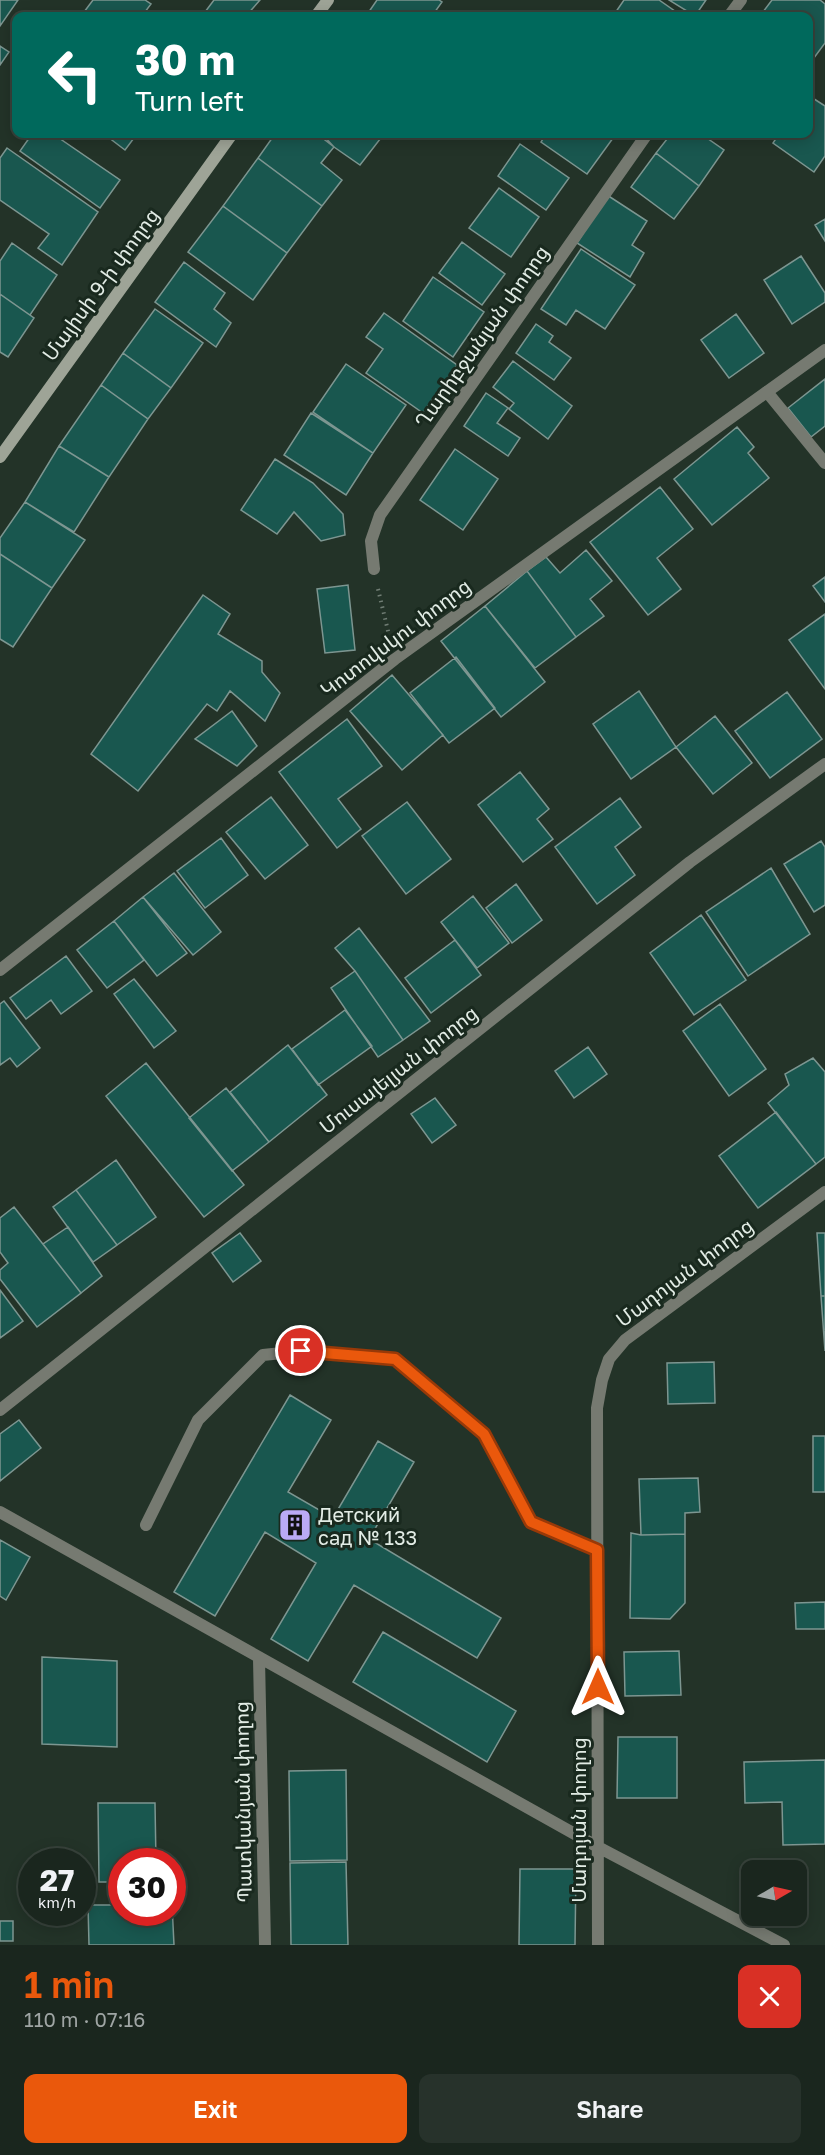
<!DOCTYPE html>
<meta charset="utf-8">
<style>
body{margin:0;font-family:"Golos Text","Noto Sans Armenian",sans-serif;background:#27322b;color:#f1f3f6;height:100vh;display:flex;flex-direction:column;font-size:22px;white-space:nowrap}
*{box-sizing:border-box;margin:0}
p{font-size:20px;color:#9fa5a4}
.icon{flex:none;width:33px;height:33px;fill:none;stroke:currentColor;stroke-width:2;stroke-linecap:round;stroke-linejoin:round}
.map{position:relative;height:1945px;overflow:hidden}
.panel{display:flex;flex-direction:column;background:#1a261e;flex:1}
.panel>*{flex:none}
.banner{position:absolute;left:12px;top:12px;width:801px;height:126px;border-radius:12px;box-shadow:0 3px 15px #0003,0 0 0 2px #38433c;background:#00695c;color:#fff;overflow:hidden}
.needle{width:39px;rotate:81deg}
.fabs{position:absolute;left:741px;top:1860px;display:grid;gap:12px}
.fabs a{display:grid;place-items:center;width:66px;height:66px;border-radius:12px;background:#1a261e;box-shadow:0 3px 15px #0003,0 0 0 2px #38433c;font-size:30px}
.speed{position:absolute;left:18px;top:1848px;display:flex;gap:12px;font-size:30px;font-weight:700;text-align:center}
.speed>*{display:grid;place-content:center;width:78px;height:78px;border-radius:50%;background:#1a261e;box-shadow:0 3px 15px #0003,0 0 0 2px #38433c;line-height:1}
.speed small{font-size:15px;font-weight:400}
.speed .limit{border:9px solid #d22;background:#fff;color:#111}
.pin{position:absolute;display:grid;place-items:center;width:51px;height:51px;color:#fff;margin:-26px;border:3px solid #fff;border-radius:50%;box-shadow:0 2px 6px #0007}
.me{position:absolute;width:66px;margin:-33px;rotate:0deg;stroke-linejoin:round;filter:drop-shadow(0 0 4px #0008)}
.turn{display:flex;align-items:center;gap:21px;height:126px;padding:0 24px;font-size:27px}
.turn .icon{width:78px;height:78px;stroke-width:2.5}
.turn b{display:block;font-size:42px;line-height:51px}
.round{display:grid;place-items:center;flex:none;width:63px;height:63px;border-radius:12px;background:#27322b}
.summary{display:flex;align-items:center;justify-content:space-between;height:102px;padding:0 24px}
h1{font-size:36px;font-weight:600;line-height:45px;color:#ea580c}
.cta{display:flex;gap:12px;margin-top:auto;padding:12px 24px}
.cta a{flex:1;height:69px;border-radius:12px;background:#ea580c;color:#fff;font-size:24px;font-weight:600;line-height:69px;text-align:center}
.cta a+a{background:#27322b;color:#f1f3f6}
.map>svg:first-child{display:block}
.building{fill:#19574f;stroke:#7d9691;stroke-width:1.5}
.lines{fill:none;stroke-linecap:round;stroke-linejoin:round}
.path{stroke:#717e75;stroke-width:4;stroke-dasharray:1.5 4.5;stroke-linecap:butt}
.lane{stroke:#767a71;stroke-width:12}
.street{stroke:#767a71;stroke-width:12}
.secondary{stroke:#9ea497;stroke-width:12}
.route-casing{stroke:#983908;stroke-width:15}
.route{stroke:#ea580c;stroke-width:10}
.labels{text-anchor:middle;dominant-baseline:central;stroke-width:6;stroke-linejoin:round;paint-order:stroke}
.street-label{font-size:20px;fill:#e2ece5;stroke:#19291e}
.poi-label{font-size:20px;fill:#e2ece5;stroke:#19291e;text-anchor:start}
</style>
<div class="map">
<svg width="825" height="1945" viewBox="0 0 825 1945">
<rect width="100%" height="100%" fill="#233328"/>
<path class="building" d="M0 0H18L0 26Z
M93 0H145L151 4 142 16H81Z
M214 0H260L246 16H202Z
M377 0H439L442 2 432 16H366Z
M624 0H659L682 16H613Z
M669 0H706L695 16Z
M772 0H820L825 4V43L808 66V16H760Z
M0 46 9 52 0 65Z
M808 95 825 106V156L814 172 773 143 779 134H808Z
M32 134H53L120 180 100 208 20 151Z
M104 134H137L125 150Z
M275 134H317L334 147 321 163 342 180 322 206 258 158Z
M325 134H384L360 165 334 147 323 135Z
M546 134H616L587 174 541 142Z
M671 134H701L724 150 699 186 656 153Z
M520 144 569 178 546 210 498 176Z
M7 148 98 212 62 265 38 248 49 234 0 200V158Z
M656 153 699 186 674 219 631 187Z
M258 158 322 206 287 253 223 206Z
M499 188 539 217 511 257 469 228Z
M607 195 647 221 632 245 644 253 630 277 577 243Z
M223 206 287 253 253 300 188 252Z
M825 219V241L815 225Z
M462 242 505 274 482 305 439 273Z
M12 243 57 275 30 315 0 294V261Z
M581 249 635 285 605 329 576 310 566 325 541 309Z
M801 256 825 293V302L792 324 764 280Z
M184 262 225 293 214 309 231 323 216 347 155 302Z
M433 277 484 312 453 357 403 321Z
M0 294 34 318 8 357 0 352Z
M155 309 203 343 171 388 123 353Z
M384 313 457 365 423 413 366 373 383 349 366 337Z
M736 314 764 353 729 378 701 340Z
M536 324 553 336 549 342 571 358 554 380 516 353Z
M123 353 171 388 148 419 101 385Z
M513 361 572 406 548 439 509 409 514 403 493 387Z
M346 364 406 405 373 453 313 412Z
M825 379V426L811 437 788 408Z
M101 385 148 419 109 477 59 446Z
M486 393 508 408 497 423 520 438 508 456 464 426Z
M311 413 373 453 346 495 284 455Z
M737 427 754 447 748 453 769 478 712 525 674 479Z
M59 446 109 477 74 532 25 502Z
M455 449 498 479 463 530 420 500Z
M275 459 313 483 343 514 345 535 321 541 294 512 277 534 241 510Z
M660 487 693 529 657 558 681 589 648 615 590 542Z
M25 502 85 540 52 588 0 554V538Z
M586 550 612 581 590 599 604 616 576 637 527 571 546 557 560 573Z
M0 554 52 588 13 647 0 639Z
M527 571 576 637 535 668 485 606Z
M825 577V602L813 586Z
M348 585 355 650 325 653 317 589Z
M203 595 230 614 218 634 262 661V672L280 693 265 721 230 691 217 711 207 704 138 791 91 754Z
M485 606 545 682 501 717 441 641Z
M825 614V689L789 640Z
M456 657 495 708 449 743 410 693Z
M392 675 443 735 402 770 350 711Z
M639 691 676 747 631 779 593 724Z
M787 692 822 739 770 778 735 731Z
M232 711 257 746 237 766 195 739Z
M715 716 752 763 713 794 676 747Z
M347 719 382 766 338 799 361 829 337 848 279 772Z
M520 772 549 809 537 819 553 839 523 862 478 805Z
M271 797 308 845 265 879 226 832Z
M620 798 641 827 615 847 635 875 597 904 555 847Z
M407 802 451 859 406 894 362 836Z
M221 838 248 875 205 908 177 871Z
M821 841 825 847V905L814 912 784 864Z
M771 868 810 934 748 976 706 912Z
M174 873 221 932 193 955 143 897Z
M516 884 542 920 512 943 486 908Z
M473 896 509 943 477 968 441 922Z
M143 897 187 953 157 976 114 921Z
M701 915 746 980 694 1015 650 953Z
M114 921 144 960 107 988 77 950Z
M359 928 430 1021 403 1040 355 971 335 948Z
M455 940 481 975 431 1013 405 978Z
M66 956 92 991 61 1014 51 1000 26 1019 10 998Z
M355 971 403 1040 378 1057 331 988Z
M134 979 176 1031 154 1048 114 994Z
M4 1001 40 1048 17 1067 10 1058 0 1065V1004Z
M720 1004 766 1069 729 1096 683 1031Z
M345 1010 372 1046 318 1085 292 1049Z
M288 1045 327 1095 269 1142 230 1092Z
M588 1047 607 1074 574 1098 555 1071Z
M813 1058 825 1072V1157L816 1164 768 1103 789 1085 785 1074Z
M146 1063 244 1185 204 1217 106 1096Z
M226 1088 269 1142 232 1171 189 1118Z
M435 1098 456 1125 432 1143 411 1114Z
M776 1112 816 1164 758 1208 719 1156Z
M116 1160 156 1217 117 1245 76 1190Z
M76 1190 117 1245 93 1262 53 1207Z
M14 1207 81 1293 37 1327 0 1279V1270L8 1263 0 1252V1218Z
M68 1227 102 1276 81 1293 43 1244Z
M240 1233 261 1261 233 1282 212 1253Z
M817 1233H825V1296H821Z
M0 1290 23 1321 0 1338Z
M821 1296H825V1351Z
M714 1362 715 1403 668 1404 667 1363Z
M290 1395 331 1420 288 1492 333 1518 378 1441 414 1462 369 1539 501 1618 477 1658 354 1585 308 1661 271 1639 316 1563 265 1532 215 1616 174 1592Z
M19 1420 41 1448 0 1481V1434Z
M813 1436H825V1492H813Z
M698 1478 700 1512 685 1513V1534L641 1535 639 1479Z
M631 1533 641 1535 685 1534V1603L670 1619 630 1618Z
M0 1540 30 1557 6 1600 0 1596Z
M825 1602V1629H796L795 1603Z
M383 1632 516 1711 487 1762 353 1682Z
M679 1651 681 1695 625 1696 624 1652Z
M42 1657 117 1661V1747L42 1744Z
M618 1737H677V1798H617Z
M825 1760V1844L783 1845 782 1802 745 1803 744 1762Z
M346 1770 347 1860 290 1861 289 1771Z
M98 1803H155L156 1862H122V1882H99Z
M346 1862 348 1945H291L290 1863Z
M520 1869H576L575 1945H519Z
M172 1904 174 1945H89L88 1905H122V1912H172Z
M0 1921H13V1941H0Z"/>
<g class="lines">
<path class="path" d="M378 589 389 635"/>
<path class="lane" d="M767 392 825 463
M146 1525 198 1420 263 1355 301 1351 395 1359 484 1434 531 1522 597 1550"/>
<path class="street" d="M729 16 741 0
M374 569 371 541 380 515 647 134
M0 970 395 659 825 350
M0 1410 690 862 825 764
M0 1512 598 1847 784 1945
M259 1659 265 1945
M598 1945 597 1408 602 1380 609 1359 625 1340 825 1192"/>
<path class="secondary" d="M316 16 328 0
M0 457 232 134"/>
</g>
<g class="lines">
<g class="route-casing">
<path id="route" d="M301 1351 395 1359 484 1434 531 1522 597 1550 598 1687"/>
</g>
<use href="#route" class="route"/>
</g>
<defs>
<g id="building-square" transform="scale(1.725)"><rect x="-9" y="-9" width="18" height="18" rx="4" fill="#baaaf6" stroke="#19291e"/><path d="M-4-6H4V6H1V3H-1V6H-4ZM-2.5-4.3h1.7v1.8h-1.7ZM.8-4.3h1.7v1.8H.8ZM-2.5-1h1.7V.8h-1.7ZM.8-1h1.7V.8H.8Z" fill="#111"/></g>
</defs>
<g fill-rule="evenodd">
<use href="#building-square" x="295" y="1525"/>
</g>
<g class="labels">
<g class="street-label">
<text transform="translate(100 284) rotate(-54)">Մայիսի 9-ի փողոց</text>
<text transform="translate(481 336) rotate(-55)">Ղարիբջանյան փողոց</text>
<text transform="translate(395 637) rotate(-37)">Կոտովսկու փողոց</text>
<text transform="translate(398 1069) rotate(-38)">Մուսայելյան փողոց</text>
<text transform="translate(684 1272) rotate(-37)">Մադոյան փողոց</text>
<text transform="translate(242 1802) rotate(-91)">Պատկանյան փողոց</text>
<text transform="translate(578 1820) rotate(-90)">Մադոյան փողոց</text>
</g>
<g class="poi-label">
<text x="318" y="1514">Детский<tspan x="318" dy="23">сад № 133</tspan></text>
</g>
</g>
</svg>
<div class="fabs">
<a><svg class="needle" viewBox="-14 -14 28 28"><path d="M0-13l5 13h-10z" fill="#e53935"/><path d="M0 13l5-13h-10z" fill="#9fa5a4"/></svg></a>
</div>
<div class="speed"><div>27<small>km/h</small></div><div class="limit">30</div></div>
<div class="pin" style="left:301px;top:1351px;background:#d93025"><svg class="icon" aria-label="arrive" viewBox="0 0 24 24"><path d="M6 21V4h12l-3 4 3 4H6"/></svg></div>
<svg class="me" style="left:598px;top:1687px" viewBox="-20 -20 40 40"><path d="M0-17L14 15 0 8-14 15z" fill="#ea580c" stroke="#fff" stroke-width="4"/></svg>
<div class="banner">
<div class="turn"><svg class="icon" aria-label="left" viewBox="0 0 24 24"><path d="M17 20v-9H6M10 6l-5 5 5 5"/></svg><div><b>30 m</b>Turn left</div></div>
</div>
</div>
<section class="panel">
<div class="summary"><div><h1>1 min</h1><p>110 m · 07:16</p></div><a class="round" style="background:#d93025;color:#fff"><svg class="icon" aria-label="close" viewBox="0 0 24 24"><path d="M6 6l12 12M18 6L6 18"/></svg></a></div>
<div class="cta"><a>Exit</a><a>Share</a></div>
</section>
